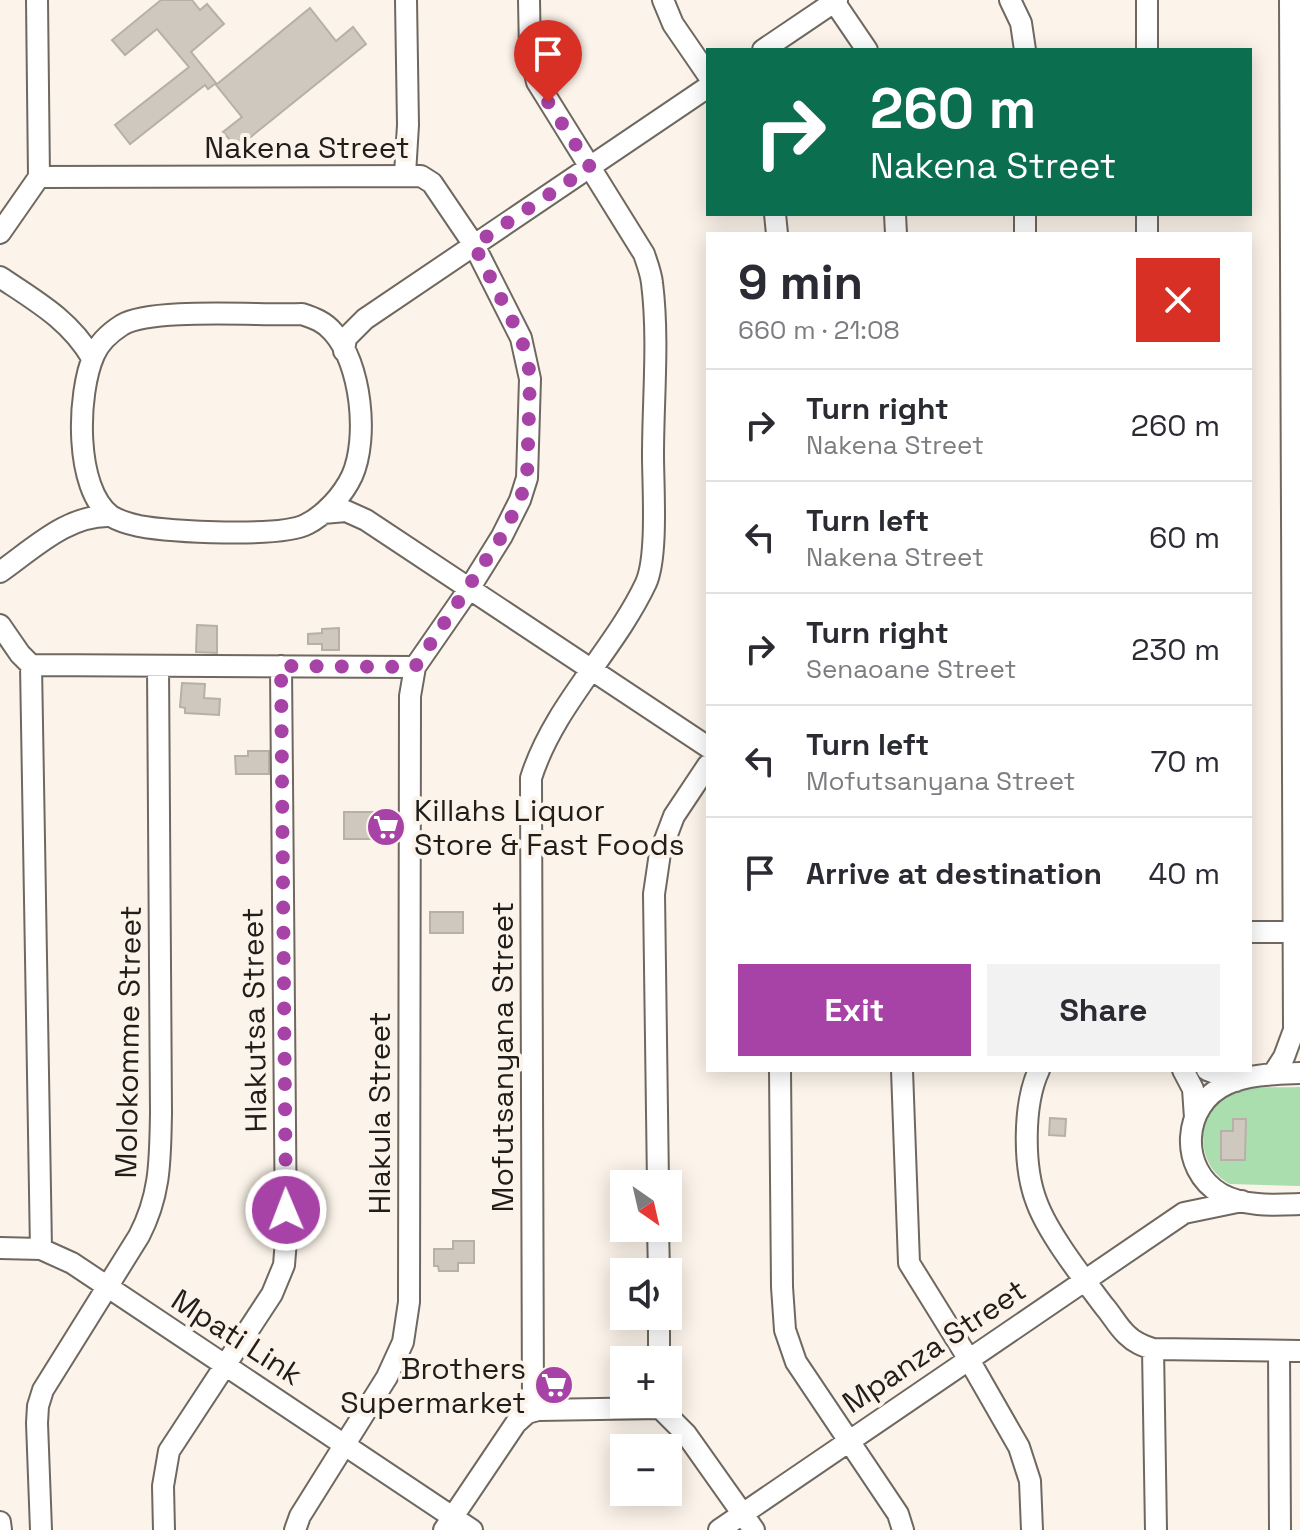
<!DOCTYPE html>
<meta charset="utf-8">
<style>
body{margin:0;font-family:"Space Grotesk",sans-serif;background:#f2f2f3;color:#2b2b33;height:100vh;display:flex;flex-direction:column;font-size:30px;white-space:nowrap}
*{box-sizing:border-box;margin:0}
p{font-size:26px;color:#7c7c81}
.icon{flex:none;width:44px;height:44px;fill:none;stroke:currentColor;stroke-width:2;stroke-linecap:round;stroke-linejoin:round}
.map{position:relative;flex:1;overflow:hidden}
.sheet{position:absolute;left:706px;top:232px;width:546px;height:840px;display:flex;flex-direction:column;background:#fff;border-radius:0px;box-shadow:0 4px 20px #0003}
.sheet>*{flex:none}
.guide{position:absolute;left:706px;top:48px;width:546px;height:168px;border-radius:0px;box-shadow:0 4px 20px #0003;background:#0b6e4f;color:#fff;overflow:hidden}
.needle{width:52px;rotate:146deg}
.controls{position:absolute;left:610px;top:1170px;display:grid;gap:16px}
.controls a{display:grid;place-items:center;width:72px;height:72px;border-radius:0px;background:#fff;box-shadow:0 4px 20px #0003;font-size:40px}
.pin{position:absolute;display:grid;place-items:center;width:68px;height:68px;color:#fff;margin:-82px -34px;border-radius:50% 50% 50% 0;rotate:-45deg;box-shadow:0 0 8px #0007}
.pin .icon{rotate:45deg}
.me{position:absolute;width:88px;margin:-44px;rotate:359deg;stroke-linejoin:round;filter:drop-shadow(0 0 6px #0008)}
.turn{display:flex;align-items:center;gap:28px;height:168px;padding:0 32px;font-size:36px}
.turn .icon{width:104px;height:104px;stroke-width:2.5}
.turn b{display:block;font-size:56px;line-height:68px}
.round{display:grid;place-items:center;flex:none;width:84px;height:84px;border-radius:0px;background:#f2f2f3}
.headline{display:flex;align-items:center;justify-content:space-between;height:136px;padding:0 32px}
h1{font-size:48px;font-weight:600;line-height:60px}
.action{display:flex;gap:16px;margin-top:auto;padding:16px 32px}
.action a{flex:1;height:92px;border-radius:0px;background:#a742a7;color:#fff;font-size:32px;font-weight:600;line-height:92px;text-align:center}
.action a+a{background:#f2f2f3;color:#2b2b33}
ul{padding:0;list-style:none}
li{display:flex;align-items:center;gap:24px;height:112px;padding:0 32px;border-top:2px solid #e1e1e2}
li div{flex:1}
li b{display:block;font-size:30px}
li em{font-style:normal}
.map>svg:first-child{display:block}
.green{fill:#aadeaf}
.building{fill:#cfc8bf;stroke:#b7b0a7;stroke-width:2}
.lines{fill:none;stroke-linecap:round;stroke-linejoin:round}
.minor-casing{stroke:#6f6860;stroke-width:24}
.minor{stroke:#fff;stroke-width:20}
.route{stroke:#a742a7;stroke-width:14;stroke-dasharray:0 25.2}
.labels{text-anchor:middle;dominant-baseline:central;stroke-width:8;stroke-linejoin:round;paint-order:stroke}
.street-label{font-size:30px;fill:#201d1a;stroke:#fcf4ea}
.poi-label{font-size:30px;fill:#201d1a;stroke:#fcf4ea;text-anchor:start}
</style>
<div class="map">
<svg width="1300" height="1530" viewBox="0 0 1300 1530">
<rect width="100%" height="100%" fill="#fcf4ea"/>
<path class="green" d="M1300 1087V1186L1230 1184C1193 1165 1195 1109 1231 1093 1247 1085 1282 1088 1300 1087Z"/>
<path class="building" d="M161 0H192L200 10 207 4 224 24 191 52 216 83 208 89 205 85 130 144 115 125 189 67 157 29 125 55 112 40Z
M310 8 336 41 353 27 366 44 237 148 223 132 242 117 216 85Z
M197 625 217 626V653L196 652Z
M339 628V650H322V644H308V634L322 633V629Z
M182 683 205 684 204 698 220 699 219 715 185 713V708L180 707Z
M248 751H269V774H236L235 756H248Z
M344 812H391V839H344Z
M430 912H463V933H430Z
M1050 1118 1066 1119 1065 1136 1049 1135Z
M1233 1119H1246L1245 1160H1221V1131H1233Z
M453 1241H474V1263H458V1271H439L438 1266H434V1249H453Z
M546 1372H565L566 1397H546Z"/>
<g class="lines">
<g class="minor-casing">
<path id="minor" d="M37 0 39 177
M529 0 530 53 537 82 644 254C647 263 651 273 652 283 659 338 653 400 653 455 653 486 658 556 646 583 614 651 554 705 531 778L533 1410
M663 0 673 24 708 75
M833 0 867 50
M1010 0 1021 23 1025 50
M1147 0V50
M763 50 837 0
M405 174 408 125 406 0
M39 177 421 176 432 183 474 245 521 338 530 379 527 478 520 500 502 536 469 589 415 667 410 696 409 1302 403 1342 387 1377 300 1516 295 1530
M775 214 777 234
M895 214 896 234
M1025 214V234
M1147 214V234
M0 233 39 177
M0 277C36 301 70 320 92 358
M302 314C314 318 325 322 333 332 361 363 369 438 352 476 343 495 325 515 307 524 281 538 170 532 139 526 130 524 119 521 111 516 74 489 77 393 94 355 99 343 111 332 122 325 152 307 263 316 302 314Z
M344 351 346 338 365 319 708 87
M323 513 346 511 366 520 708 747
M0 572C33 549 68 514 111 516
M0 625 20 654 31 665 415 667
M31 665 41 1249
M1250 932H1300
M780 1070 782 1287 785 1330 796 1362 898 1514 903 1530
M902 1070 909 1263 968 1358 1019 1447 1030 1481 1032 1530
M1039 1070C1023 1104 1023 1168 1037 1203 1049 1235 1083 1278 1104 1306 1112 1315 1118 1327 1127 1335 1135 1343 1143 1346 1153 1349L1300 1351
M1183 1070 1193 1089 1195 1118
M1207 1070 1236 1081
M1300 1073C1277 1074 1249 1074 1227 1084 1182 1104 1178 1169 1221 1194 1245 1207 1274 1205 1300 1204
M1273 1074 1284 1057 1294 1030 1290 0
M658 1184 654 894 660 853 674 816 708 765
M658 1228 659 1272
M0 1248 41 1249 72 1263 472 1530
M659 1316V1360
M1153 1349 1156 1530
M1279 1351 1280 1530
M0 1522 1 1530
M41 1530 37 1423 38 1406 43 1390 139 1236C161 1194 160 1159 161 1113L158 666
M164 1530 163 1486 169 1451 272 1294 284 1265 286 1240 281 666
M444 1530 516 1423 527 1413 538 1410 660 1408 686 1434 754 1530
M719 1530 1184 1213 1242 1201"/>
</g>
<use href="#minor" class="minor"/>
</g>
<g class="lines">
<path class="route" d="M286 1210 281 666 415 667 502 536 520 500 527 478 530 379 528 361 521 338 474 245 590 167 548 102"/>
</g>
<defs>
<g id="supermarket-disc" transform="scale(2)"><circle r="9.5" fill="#a742a7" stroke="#fcf4ea"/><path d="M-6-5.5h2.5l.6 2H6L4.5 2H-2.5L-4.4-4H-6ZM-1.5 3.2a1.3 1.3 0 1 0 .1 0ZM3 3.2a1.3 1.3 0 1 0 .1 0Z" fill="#fff"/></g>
</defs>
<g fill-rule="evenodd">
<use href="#supermarket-disc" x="386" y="827"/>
<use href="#supermarket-disc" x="554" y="1385"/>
</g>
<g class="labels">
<g class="street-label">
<text x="307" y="147">Nakena Street</text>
<text transform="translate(254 1020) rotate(-91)">Hlakutsa Street</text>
<text transform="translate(128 1042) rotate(-89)">Molokomme Street</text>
<text transform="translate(502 1057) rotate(-90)">Mofutsanyana Street</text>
<text transform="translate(379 1113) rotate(-90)">Hlakula Street</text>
<text transform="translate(237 1337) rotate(33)">Mpati Link</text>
<text transform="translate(934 1346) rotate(-34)">Mpanza Street</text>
</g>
<g class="poi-label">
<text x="414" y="810">Killahs Liquor<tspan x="414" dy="34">Store &amp; Fast Foods</tspan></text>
<text x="526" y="1368" text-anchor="end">Brothers<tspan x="526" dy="34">Supermarket</tspan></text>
</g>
</g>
</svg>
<div class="controls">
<a><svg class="needle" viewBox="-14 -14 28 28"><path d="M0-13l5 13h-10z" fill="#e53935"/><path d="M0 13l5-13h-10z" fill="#7c7c81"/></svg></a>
<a><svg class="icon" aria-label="sound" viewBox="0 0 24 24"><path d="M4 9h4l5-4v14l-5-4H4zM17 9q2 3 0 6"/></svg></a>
<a>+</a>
<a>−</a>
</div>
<div class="pin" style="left:548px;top:102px;background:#d93025"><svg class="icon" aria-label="arrive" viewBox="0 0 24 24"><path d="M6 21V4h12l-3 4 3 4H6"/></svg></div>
<svg class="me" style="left:286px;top:1210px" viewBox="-20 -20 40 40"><circle r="17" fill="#a742a7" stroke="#fff" stroke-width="3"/><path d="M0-11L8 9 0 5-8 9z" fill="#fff"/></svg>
<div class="guide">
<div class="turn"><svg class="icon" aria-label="right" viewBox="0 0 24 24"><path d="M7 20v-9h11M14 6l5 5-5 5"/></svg><div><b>260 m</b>Nakena Street</div></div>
</div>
<section class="sheet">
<div class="headline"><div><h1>9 min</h1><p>660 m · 21:08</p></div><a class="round" style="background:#d93025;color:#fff"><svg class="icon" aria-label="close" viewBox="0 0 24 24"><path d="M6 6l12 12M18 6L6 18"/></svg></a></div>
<ul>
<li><svg class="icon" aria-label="right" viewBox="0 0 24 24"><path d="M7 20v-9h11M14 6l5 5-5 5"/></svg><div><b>Turn right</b><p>Nakena Street</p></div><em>260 m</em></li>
<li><svg class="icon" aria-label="left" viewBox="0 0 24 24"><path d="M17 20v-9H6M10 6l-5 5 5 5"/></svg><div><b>Turn left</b><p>Nakena Street</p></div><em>60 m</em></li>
<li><svg class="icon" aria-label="right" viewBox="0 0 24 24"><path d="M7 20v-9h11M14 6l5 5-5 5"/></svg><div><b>Turn right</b><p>Senaoane Street</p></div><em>230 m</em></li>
<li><svg class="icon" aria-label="left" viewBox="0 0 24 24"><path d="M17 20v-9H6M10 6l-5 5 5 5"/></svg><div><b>Turn left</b><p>Mofutsanyana Street</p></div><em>70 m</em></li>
<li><svg class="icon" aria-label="arrive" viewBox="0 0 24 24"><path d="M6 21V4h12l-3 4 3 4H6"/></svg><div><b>Arrive at destination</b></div><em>40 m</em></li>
</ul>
<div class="action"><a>Exit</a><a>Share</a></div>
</section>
</div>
